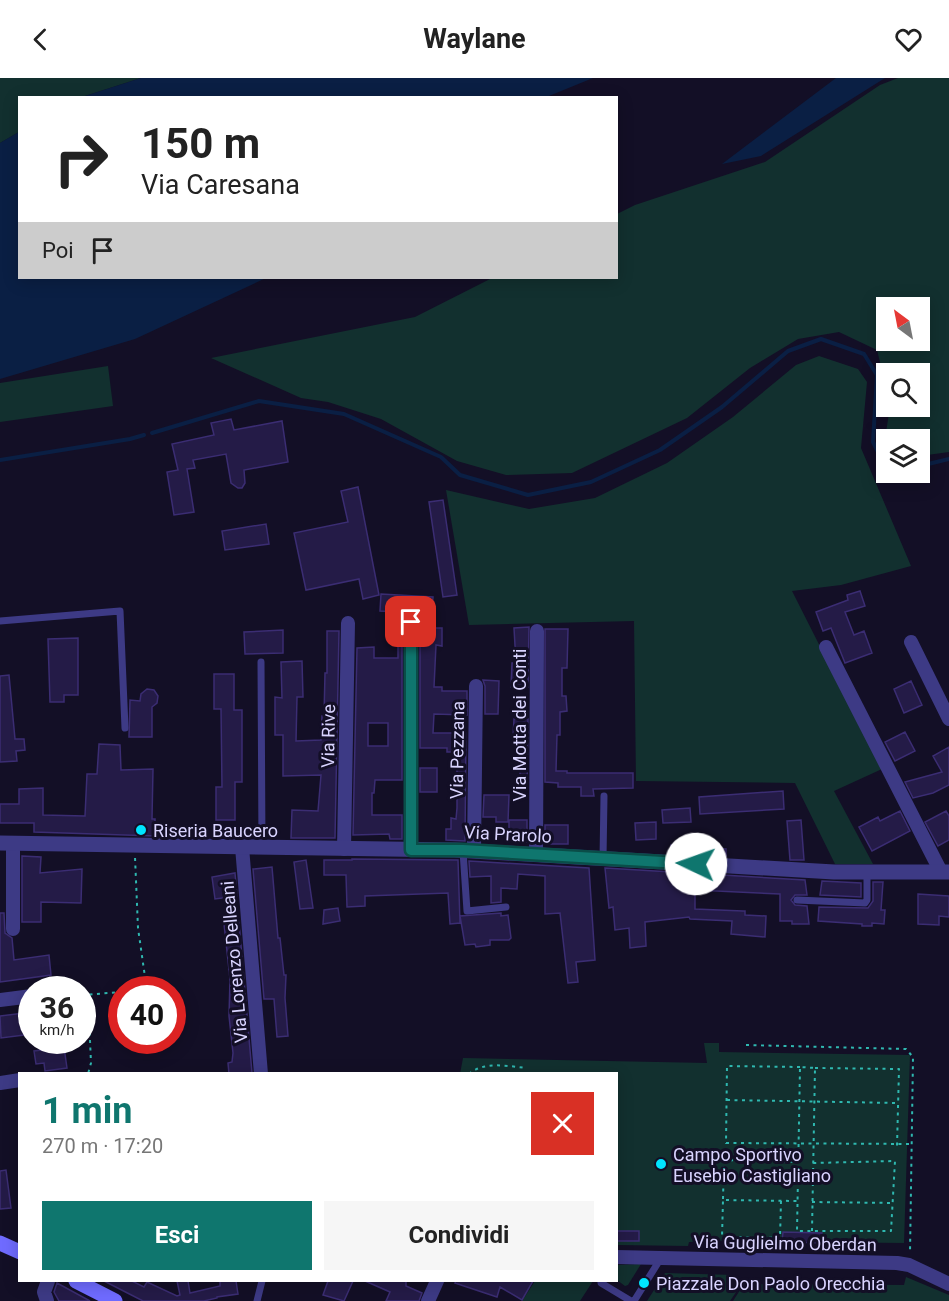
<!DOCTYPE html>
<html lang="it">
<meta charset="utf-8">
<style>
body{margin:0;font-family:Roboto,sans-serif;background:#f6f6f6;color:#222;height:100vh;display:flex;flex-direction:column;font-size:22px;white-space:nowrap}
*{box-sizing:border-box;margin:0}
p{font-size:20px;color:#767676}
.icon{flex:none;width:33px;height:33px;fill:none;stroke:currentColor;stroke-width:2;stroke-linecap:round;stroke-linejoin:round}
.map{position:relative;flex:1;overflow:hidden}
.drawer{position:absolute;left:18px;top:994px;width:600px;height:210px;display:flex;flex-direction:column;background:#fff;border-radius:0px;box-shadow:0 3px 15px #0003}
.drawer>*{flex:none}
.hud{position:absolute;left:18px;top:18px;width:600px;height:183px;border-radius:0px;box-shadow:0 3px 15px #0003;background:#fff;color:#222;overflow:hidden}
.needle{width:39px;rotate:328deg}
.buttons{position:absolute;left:876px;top:219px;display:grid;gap:12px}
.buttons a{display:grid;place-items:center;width:54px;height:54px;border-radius:0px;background:#fff;box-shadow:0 3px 15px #0003;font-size:30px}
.speed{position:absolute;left:18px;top:898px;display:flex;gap:12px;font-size:30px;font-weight:700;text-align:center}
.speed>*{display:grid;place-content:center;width:78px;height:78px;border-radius:50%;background:#fff;box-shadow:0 3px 15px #0003;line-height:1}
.speed small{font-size:15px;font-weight:400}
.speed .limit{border:9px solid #d22;background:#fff;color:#111}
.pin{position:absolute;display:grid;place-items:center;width:51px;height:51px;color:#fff;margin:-26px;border-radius:12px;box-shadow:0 3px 9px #0006}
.me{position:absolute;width:66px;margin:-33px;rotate:273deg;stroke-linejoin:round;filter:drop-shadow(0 0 4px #0008)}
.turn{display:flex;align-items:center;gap:21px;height:126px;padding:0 24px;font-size:27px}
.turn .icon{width:78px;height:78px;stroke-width:2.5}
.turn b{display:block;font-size:42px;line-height:51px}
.then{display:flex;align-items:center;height:57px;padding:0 24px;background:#0003;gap:12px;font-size:22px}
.round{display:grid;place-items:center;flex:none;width:63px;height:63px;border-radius:0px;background:#f6f6f6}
.summary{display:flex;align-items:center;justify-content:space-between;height:102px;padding:0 24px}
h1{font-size:36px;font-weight:700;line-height:45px;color:#0f766e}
.action{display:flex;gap:12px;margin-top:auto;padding:12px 24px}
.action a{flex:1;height:69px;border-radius:0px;background:#0f766e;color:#fff;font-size:24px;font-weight:700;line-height:69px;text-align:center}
.action a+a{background:#f6f6f6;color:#222}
header{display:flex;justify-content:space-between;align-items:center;height:78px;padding:0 24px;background:#fff;font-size:27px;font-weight:700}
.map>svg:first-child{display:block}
.green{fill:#12302f;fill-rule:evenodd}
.water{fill:#0a1f44}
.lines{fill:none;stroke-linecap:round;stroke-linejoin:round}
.stream{stroke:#0a1f44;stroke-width:4}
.building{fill:#241b47;stroke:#3b2d73;stroke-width:1.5;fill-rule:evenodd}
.path{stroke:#2fb8b0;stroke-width:2;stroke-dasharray:3 4.5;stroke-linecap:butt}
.service{stroke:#3d3a85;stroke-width:7}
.minor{stroke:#3d3a85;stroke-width:14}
.tertiary{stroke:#3d3a85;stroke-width:15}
.secondary{stroke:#6f6bff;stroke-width:15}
.route-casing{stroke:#0a4d48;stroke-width:15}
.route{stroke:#0f766e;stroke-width:10}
.poi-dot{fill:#00e5ff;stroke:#130f26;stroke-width:2}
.labels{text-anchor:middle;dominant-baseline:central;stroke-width:6;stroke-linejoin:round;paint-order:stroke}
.street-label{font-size:18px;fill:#d9d4ff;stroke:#130f26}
.poi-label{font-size:18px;fill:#d9d4ff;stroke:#130f26;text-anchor:start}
</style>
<header><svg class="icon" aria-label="back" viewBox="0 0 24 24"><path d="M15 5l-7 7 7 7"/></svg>Waylane<svg class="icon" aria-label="heart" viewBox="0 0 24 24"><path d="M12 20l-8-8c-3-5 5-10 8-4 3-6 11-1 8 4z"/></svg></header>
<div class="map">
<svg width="949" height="1223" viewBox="0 0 949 1223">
<rect width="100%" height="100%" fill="#130f26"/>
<path class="green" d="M0 0H141L82 19 20 20 19 54 0 65Z
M898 0H949V374L920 378V362H886V368L884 367 890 329 920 328V296H886V308L877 272 839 254 798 261 750 290 687 340 572 395 506 397 457 383 381 341 328 324 301 320 211 280 415 239 492 200H616L617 136 635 127 765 84 880 7ZM886 230H920V262H886Z
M819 278 858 291 867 304 861 370 911 488 841 507 792 513 882 691 834 713 873 786H835L795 705 636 703 634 543 469 547 446 412 529 431 595 420 667 385 733 339 796 287Z
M108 288 113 328 0 344V305Z
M704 965H719V974L910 977 904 1165 714 1163 689 1164 688 1168 617 1167 616 996H460L463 980 707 985Z
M641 1186 628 1207 625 1208 617 1202V1187Z
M665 1195 734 1197 743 1204 730 1223H647Z
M906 1199 949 1217V1223H733L744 1206 904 1207Z
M535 1203H593L580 1223H522Z"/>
<path class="water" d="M141 0H593L544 20 82 19Z
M836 0H885L761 78 722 86Z
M19 54 20 200H266L135 261 0 301V65Z"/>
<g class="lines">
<path class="stream" d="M152 355 259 323 344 336 441 379 460 397 528 417 591 404 660 372 722 329 788 273 821 261 864 276 877 297 873 364 886 390
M0 382 130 361 144 357
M920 388 949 381"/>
</g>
<path class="building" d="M231 341 234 352 282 343 288 384 244 392 245 405 242 410H238L231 405 226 376 193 382 195 390 187 391 194 434 174 437 167 394 178 392 172 366 214 357 211 345Z
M358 409 379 517 363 521 359 501 306 512 294 455 348 444 341 413Z
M443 422 457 517 443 519 429 424Z
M266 446 269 466 225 472 222 453Z
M860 513 865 528 845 534 854 557 864 553 872 575 845 585 831 550 823 553 816 534 848 522 847 517Z
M381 516 433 519 431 550H442V568L436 567 434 609H442V613H467V637L434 636 433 655H466L465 763 446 762V751H451V740L456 741 457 730V674H447V670H420V544L418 539 412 535 406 537 402 544V702H375L374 715H372V737H402V761H390L389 756 353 757 357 570 374 569V580H398V534L380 533ZM368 645H388V668H368Z
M529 549 528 609H511L512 585H516L514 550Z
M545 551H568L567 590H562V618H566L567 633 560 634V657H557L556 693H567V695H633V710L593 711 594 718H581V709H558V705L545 704Z
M283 552V575L245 576 244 554Z
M327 553H339L335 760H291L292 732 318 733 321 697 283 698V657H275V619L282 620 281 584 302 583 303 619H297L296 663 321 662 322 638H324L325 595H327Z
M78 560V617H64V624H50L48 561Z
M214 596H234V632H242V704H235V742H216V709H222L221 631H214Z
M9 597 15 661H24L25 672 16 673 17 683 0 684V598Z
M483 602 499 603 498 636H485V608Z
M911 603 922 627 904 635 894 611Z
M147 611 154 612 158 618 157 625 152 629V659H129L130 622 140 623 141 616Z
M514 641H528L527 704H520V660H513Z
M905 654 915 673 895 683 885 664Z
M99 666 120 667 121 692 153 691 152 741H155V758L34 754V745H0V726H19V711L43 710V737L85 738 87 696H97Z
M949 669V707L933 715 913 720 905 704 942 694 933 678Z
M420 690H437V714H420Z
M783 713 784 731 700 736 699 719Z
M484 717H509L508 744H496V739H483Z
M690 730 691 744 663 745 662 732Z
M900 733 910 753 872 773 859 749 878 739 880 743Z
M946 733 949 738V762L938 768 925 744Z
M509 742H527V764L509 763Z
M801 742 804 782H790L787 743Z
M656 744V761L636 762 635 745Z
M545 747H568V766H545Z
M671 767 726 771V778L671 775Z
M22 778 41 779 40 795 82 791 81 825 41 824V844H22Z
M352 781 458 782 460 845 450 846 448 815 365 818V828L347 829 346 797H324V782H352Z
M306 782 313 830 300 831 294 784Z
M469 783 589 790 595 882 576 884 578 904 568 905 560 835 545 836V798L518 796 517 811 501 810V824L491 825V798L470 799Z
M272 789 278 860H280L284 897H286L285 920 288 958 277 959 274 921H264L253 791Z
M605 790 805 802 807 817H795L791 822 795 827 807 828 809 846H792V843H780V816L695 812V831L743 833H745V837L766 838 765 859 731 856 732 843 690 841 689 839 645 844 646 868 630 870 629 850 615 852 613 829 609 830Z
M235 795 237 818 215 821 212 799Z
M822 803 861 805V819L820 817Z
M873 804H883L881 832H885L884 846 872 845V848H862V846L818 843 819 829 868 830 873 823Z
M918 816 949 818V839L939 838V847L918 846Z
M338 830 340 843 323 846 324 832Z
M0 835H4L5 855 12 860 14 882 49 877 51 897 0 904Z
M501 835V838L508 837 511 860 509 862H490V867L476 869 475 866 465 867 460 838Z
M239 844 252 995 229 996 228 985 232 984 233 975 229 938 230 901 224 846Z
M32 934V956L1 960 0 938Z
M64 969 67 990 45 993 44 985 36 986 34 973Z
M6 1092 11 1130 0 1131V1093Z
M616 1153H639V1163H616Z
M783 1154 822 1155 821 1165 782 1164Z
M104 1203H132L144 1209 147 1204 177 1218 180 1217 177 1203H188L190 1215 220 1208V1203H236L238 1216 217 1219V1220L204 1223H143Z
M328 1203H353L344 1223 323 1217Z
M365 1203H406V1208L422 1215 419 1223H386L390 1214Z
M456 1203H533L522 1222 500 1209 497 1219 455 1205Z
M57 1205 90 1223H59L54 1214Z"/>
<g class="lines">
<path class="path" d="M133 912 139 909 145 899 138 850 135 779
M82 917 122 914
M88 917 91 985 88 996
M746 967 906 971 913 979 910 1175
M800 989 727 988 726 1065 913 1066
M815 990 899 991 897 1068
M469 996C484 983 507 988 526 990
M727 1022 898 1025
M723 1121 724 1082 799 1084
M781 1123 780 1160 722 1159 723 1122 798 1123
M812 1124 893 1125
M812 1153 815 990 800 989 797 1153H891L895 1083 813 1085
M802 1171V1164"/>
<path class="service" d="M0 543 120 533 125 650
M261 584 262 770
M463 773 467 833 506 829
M603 781 604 718
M797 822 865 825 867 822V794
M601 1203V1205L631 1223
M257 1223 262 1203
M634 1223 661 1180"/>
<path class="minor" d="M911 564 949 641
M826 569 941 794
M242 769 261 996
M344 771 348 545
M411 772V544
M474 773 476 608
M536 777 537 553
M13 851V765
M0 922 32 918
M0 1005 20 1002
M616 1179 897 1185 909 1187 949 1206
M47 1223 44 1214 48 1203
M428 1223 437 1203"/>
<path class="tertiary" d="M0 765 455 772 834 794H949"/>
<path class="secondary" d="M0 1165 20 1174
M76 1203 115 1223"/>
</g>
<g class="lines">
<g class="route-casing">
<path id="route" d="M411 544V772H463L696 786"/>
</g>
<use href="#route" class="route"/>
</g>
<g class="poi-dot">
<circle cx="141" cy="752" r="6"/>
<circle cx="661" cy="1086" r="6"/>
<circle cx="644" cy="1205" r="6"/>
</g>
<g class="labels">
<g class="street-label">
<text transform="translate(519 647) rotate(-90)">Via Motta dei Conti</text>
<text transform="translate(328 658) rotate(-89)">Via Rive</text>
<text transform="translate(457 672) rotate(-89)">Via Pezzana</text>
<text transform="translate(508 756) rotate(3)">Via Prarolo</text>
<text transform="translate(234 884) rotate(-95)">Via Lorenzo Delleani</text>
<text transform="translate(785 1165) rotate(1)">Via Guglielmo Oberdan</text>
</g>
<g class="poi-label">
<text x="153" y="752">Riseria Baucero</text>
<text x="673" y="1076">Campo Sportivo<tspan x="673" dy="21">Eusebio Castigliano</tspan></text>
<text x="656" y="1205">Piazzale Don Paolo Orecchia</text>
</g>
</g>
</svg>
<div class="buttons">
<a><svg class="needle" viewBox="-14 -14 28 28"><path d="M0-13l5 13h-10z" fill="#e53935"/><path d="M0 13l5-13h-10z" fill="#767676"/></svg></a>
<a><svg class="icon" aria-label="search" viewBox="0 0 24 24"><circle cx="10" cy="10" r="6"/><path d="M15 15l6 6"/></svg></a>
<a><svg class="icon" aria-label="layers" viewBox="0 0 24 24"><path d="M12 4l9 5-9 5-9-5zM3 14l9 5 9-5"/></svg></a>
</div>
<div class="speed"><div>36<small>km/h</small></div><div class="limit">40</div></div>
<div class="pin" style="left:411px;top:544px;background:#d93025"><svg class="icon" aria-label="arrive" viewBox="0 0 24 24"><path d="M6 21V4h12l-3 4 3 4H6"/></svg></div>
<svg class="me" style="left:696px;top:786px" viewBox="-20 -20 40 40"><circle r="19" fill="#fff"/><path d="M0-13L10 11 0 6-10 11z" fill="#0f766e"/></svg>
<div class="hud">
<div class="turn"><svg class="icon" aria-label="right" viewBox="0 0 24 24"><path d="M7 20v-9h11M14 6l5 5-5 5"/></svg><div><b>150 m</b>Via Caresana</div></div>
<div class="then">Poi<svg class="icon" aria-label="arrive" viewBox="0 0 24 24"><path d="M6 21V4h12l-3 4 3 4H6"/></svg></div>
</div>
<section class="drawer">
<div class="summary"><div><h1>1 min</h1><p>270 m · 17:20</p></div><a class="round" style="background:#d93025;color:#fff"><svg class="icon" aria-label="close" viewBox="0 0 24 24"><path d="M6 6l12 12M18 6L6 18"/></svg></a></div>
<div class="action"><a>Esci</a><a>Condividi</a></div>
</section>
</div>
